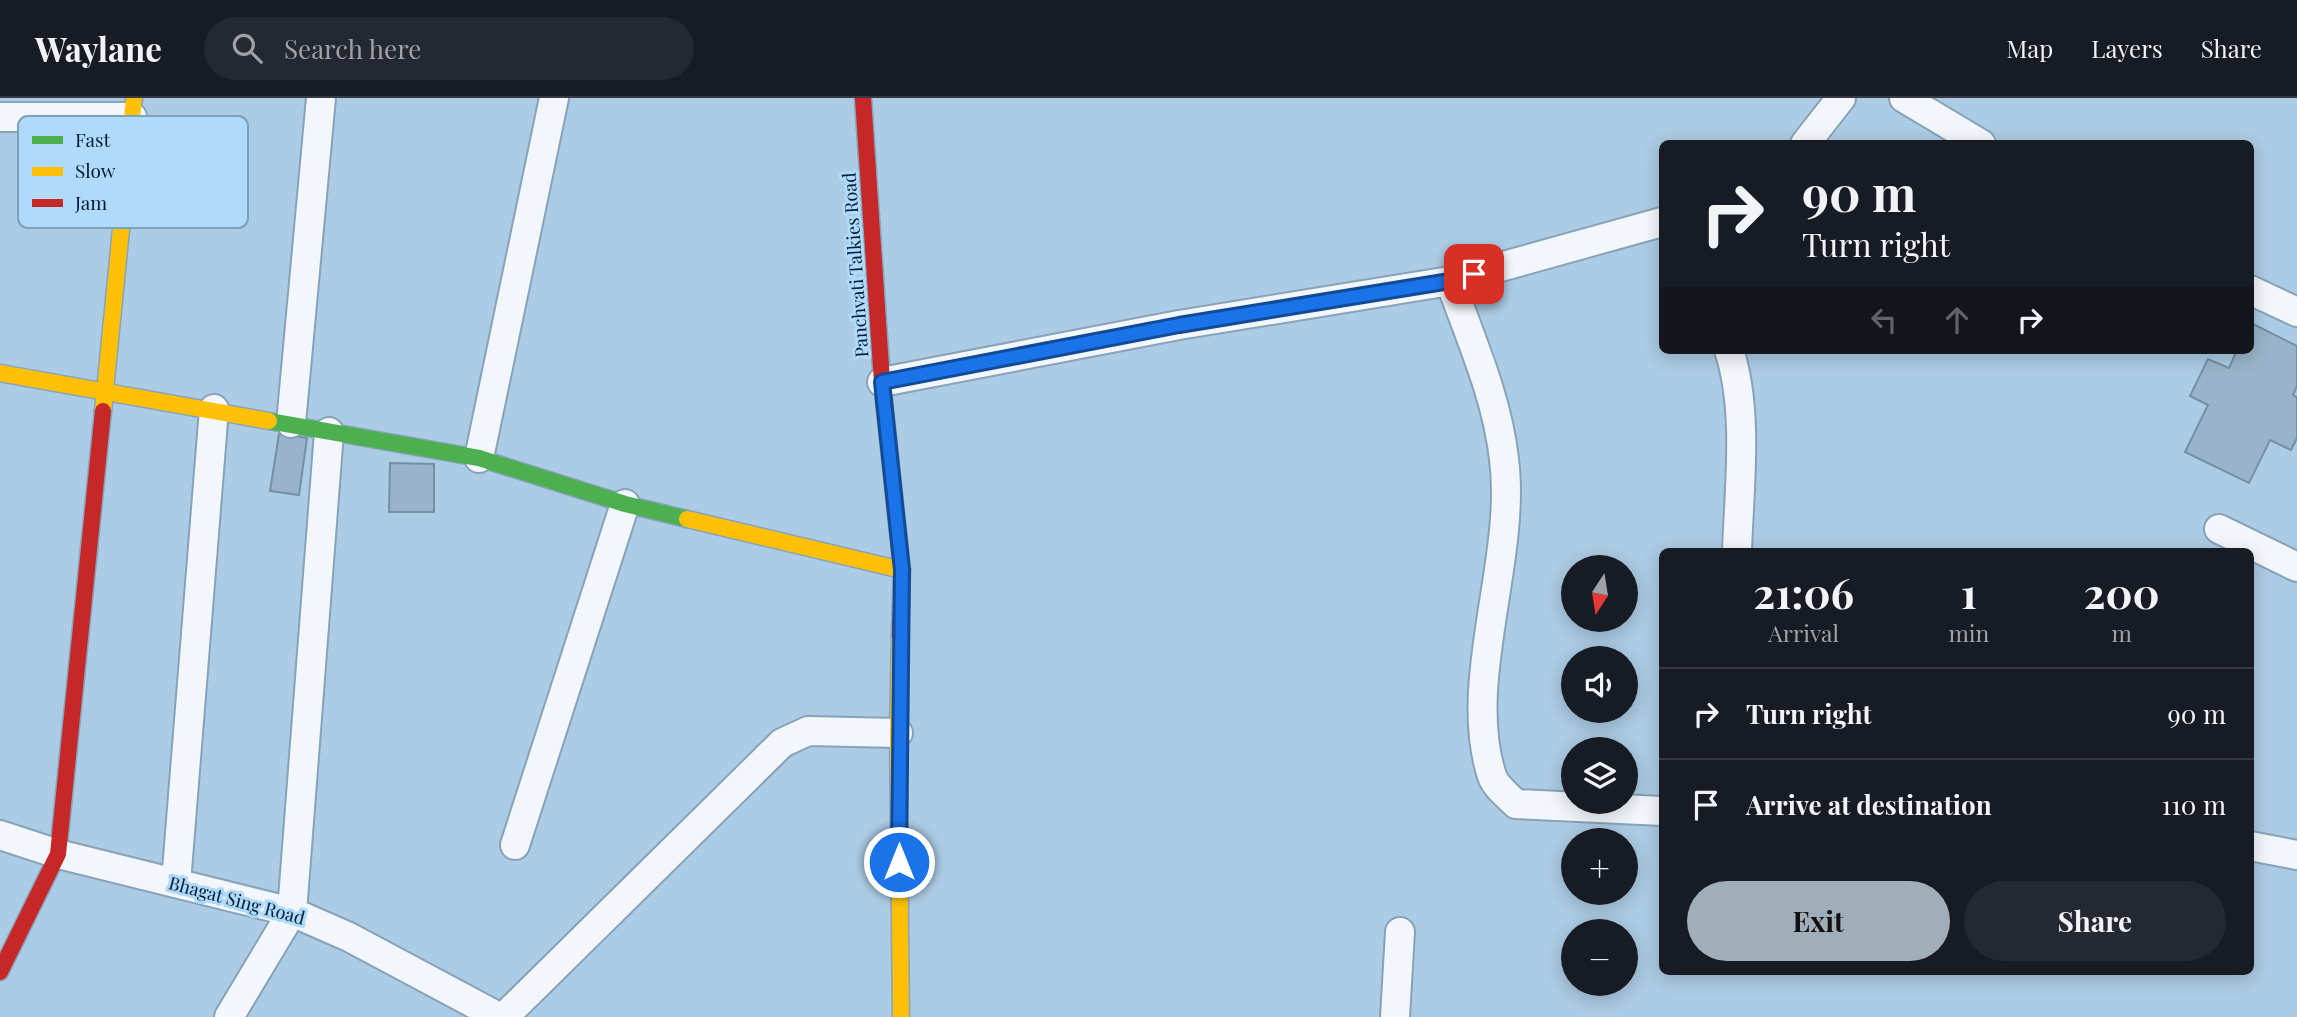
<!DOCTYPE html>
<meta charset="utf-8">
<style>
body{margin:0;font-family:"Playfair Display",serif;background:#242831;color:#f1f3f6;height:100vh;display:flex;flex-direction:column;font-size:26px;white-space:nowrap}
*{box-sizing:border-box;margin:0}
p{font-size:23px;color:#9ea1a6}
.icon{flex:none;width:38px;height:38px;fill:none;stroke:currentColor;stroke-width:2;stroke-linecap:round;stroke-linejoin:round}
.map{position:relative;flex:1;overflow:hidden}
.side{position:absolute;left:1659px;top:450px;width:595px;height:427px;display:flex;flex-direction:column;background:#171b24;border-radius:10px;box-shadow:0 4px 18px #0003}
.side>*{flex:none}
.banner{position:absolute;left:1659px;top:42px;width:595px;height:214px;border-radius:10px;box-shadow:0 4px 18px #0003;background:#171b24;color:#f1f3f6;overflow:hidden}
.needle{width:46px;rotate:192deg}
.buttons{position:absolute;left:1561px;top:457px;display:grid;gap:14px}
.buttons a{display:grid;place-items:center;width:77px;height:77px;border-radius:50%;background:#171b24;box-shadow:0 4px 18px #0003;font-size:35px}
.pin{position:absolute;display:grid;place-items:center;width:60px;height:60px;color:#fff;margin:-30px;border-radius:14px;box-shadow:0 4px 10px #0006}
.me{position:absolute;width:77px;margin:-38px;rotate:0deg;stroke-linejoin:round;filter:drop-shadow(0 0 5px #0008)}
.turn{display:flex;align-items:center;gap:24px;height:147px;padding:0 28px;font-size:32px}
.turn .icon{width:91px;height:91px;stroke-width:2.5}
.turn b{display:block;font-size:49px;line-height:60px}
.lanes{display:flex;align-items:center;height:66px;padding:0 28px;background:#0003;justify-content:center;gap:35px;direction:ltr}
.lanes .off{opacity:.35}
.eta{display:flex;justify-content:space-evenly;align-items:center;height:119px;text-align:center}
.eta b{font-size:42px;font-weight:700;line-height:49px}
.action{display:flex;gap:14px;margin-top:auto;padding:14px 28px}
.action a{flex:1;height:80px;border-radius:42px;background:#a0aeba;color:#111;font-size:28px;font-weight:700;line-height:80px;text-align:center}
.action a+a{background:#242831;color:#f1f3f6}
ul{padding:0;list-style:none}
li{display:flex;align-items:center;gap:21px;height:91px;padding:0 28px;border-top:2px solid #363941}
li div{flex:1}
li b{display:block;font-size:26px}
li em{font-style:normal}
header{display:flex;align-items:center;gap:42px;box-sizing:border-box;height:98px;padding:0 35px;background:#171b24;border-bottom:2px solid #363941}
header strong{font-size:33px}
nav{display:flex;gap:38px;margin-inline-start:auto;font-size:24px}
.search{width:490px;height:63px;background:#242831;display:flex;align-items:center;gap:18px;box-sizing:border-box;padding:0 24px;border-radius:38px;color:#9ea1a6;font-size:26px}
.map>svg:first-child{display:block}
.building{fill:#99b4ca;stroke:#7391a6;stroke-width:2}
.lines{fill:none;stroke-linecap:round;stroke-linejoin:round}
.street-casing{stroke:#87a3b9;stroke-width:32}
.fast-casing{stroke:#87a3b9;stroke-width:19}
.slow-casing{stroke:#87a3b9;stroke-width:19}
.jam-casing{stroke:#87a3b9;stroke-width:19}
.street{stroke:#f3f7fb;stroke-width:28}
.fast{stroke:#4caf50;stroke-width:16}
.slow{stroke:#ffc107;stroke-width:16}
.jam{stroke:#c62828;stroke-width:16}
.route-casing{stroke:#114b97;stroke-width:18}
.route{stroke:#1a73e8;stroke-width:12}
.labels{text-anchor:middle;dominant-baseline:central;stroke-width:6;stroke-linejoin:round;paint-order:stroke}
.street-label{font-size:18px;fill:#001c31;stroke:#afdafc}
.key{fill:#afdafc;stroke:#7aa1bf;stroke-width:2}
.key-label{font-size:19px;fill:#001c31}
</style>
<header>
<strong>Waylane</strong>
<div class="search"><svg class="icon" aria-label="search" viewBox="0 0 24 24"><circle cx="10" cy="10" r="6"/><path d="M15 15l6 6"/></svg>Search here</div>
<nav><a>Map</a><a>Layers</a><a>Share</a></nav>
</header>
<div class="map">
<svg width="2297" height="919" viewBox="0 0 2297 919">
<rect width="100%" height="100%" fill="#accbe4"/>
<path class="building" d="M2251 225 2297 248V288L2293 297 2297 299V340L2291 352 2270 342 2249 385 2185 354 2208 307 2190 298 2208 261 2229 270 2237 252H2250Z
M279 336 307 340 299 397 270 393Z
M390 365 434 366V414H389Z"/>
<g class="lines">
<g class="street-casing">
<path id="street" d="M1904 0 1981 46
M0 19H132
M1805 46 1841 0
M1450 183C1471 242 1497 299 1504 361 1517 461 1461 584 1492 678 1495 688 1508 698 1516 706L1662 713
M2250 192 2297 214
M1729 252C1749 313 1739 390 1737 453
M882 284 1179 227 1450 183 1662 124
M291 325 321 0
M479 360 554 0
M2219 431 2297 469
M0 737 58 756 292 814 349 839 499 919
M515 747 625 406
M2250 748 2297 757
M176 785 214 311
M229 919 292 814 329 334
M504 919 782 645 808 633 898 635
M1395 919 1400 834"/>
</g>
<g class="fast-casing">
<path id="fast" d="M269 323 479 360 625 406 687 421"/>
</g>
<g class="slow-casing">
<path id="slow" d="M0 275 269 323
M103 313 134 0
M687 421 902 472
M900 537 898 635 901 919"/>
</g>
<g class="jam-casing">
<path id="jam" d="M863 0 882 284 902 472 900 537
M0 874 58 756 103 313"/>
</g>
<use href="#street" class="street"/>
<use href="#fast" class="fast"/>
<use href="#slow" class="slow"/>
<use href="#jam" class="jam"/>
</g>
<g class="lines">
<g class="route-casing">
<path id="route" d="M899 764 902 472 882 284 1179 227 1450 183 1474 176"/>
</g>
<use href="#route" class="route"/>
</g>
<g class="labels">
<g class="street-label">
<text transform="translate(855 167) rotate(-94)">Panchvati Talkies Road</text>
<text transform="translate(237 802) rotate(15)">Bhagat Sing Road</text>
</g>
</g>
<rect x="18" y="18" width="230" height="112" rx="10" class="key"/>
<rect x="32" y="38" width="31" height="8" fill="#4caf50"/>
<rect x="32" y="69" width="31" height="9" fill="#ffc107"/>
<rect x="32" y="101" width="31" height="8" fill="#c62828"/>
<g class="key-label">
<text x="75" y="49">Fast</text>
<text x="75" y="80">Slow</text>
<text x="75" y="112">Jam</text>
</g>
</svg>
<div class="buttons">
<a><svg class="needle" viewBox="-14 -14 28 28"><path d="M0-13l5 13h-10z" fill="#e53935"/><path d="M0 13l5-13h-10z" fill="#9ea1a6"/></svg></a>
<a><svg class="icon" aria-label="sound" viewBox="0 0 24 24"><path d="M4 9h4l5-4v14l-5-4H4zM17 9q2 3 0 6"/></svg></a>
<a><svg class="icon" aria-label="layers" viewBox="0 0 24 24"><path d="M12 4l9 5-9 5-9-5zM3 14l9 5 9-5"/></svg></a>
<a>+</a>
<a>−</a>
</div>
<div class="pin" style="left:1474px;top:176px;background:#d93025"><svg class="icon" aria-label="arrive" viewBox="0 0 24 24"><path d="M6 21V4h12l-3 4 3 4H6"/></svg></div>
<svg class="me" style="left:899px;top:764px" viewBox="-20 -20 40 40"><circle r="17" fill="#1a73e8" stroke="#fff" stroke-width="3"/><path d="M0-11L8 9 0 5-8 9z" fill="#fff"/></svg>
<div class="banner">
<div class="turn"><svg class="icon" aria-label="right" viewBox="0 0 24 24"><path d="M7 20v-9h11M14 6l5 5-5 5"/></svg><div><b>90 m</b>Turn right</div></div>
<div class="lanes"><svg class="icon off" aria-label="left" viewBox="0 0 24 24"><path d="M17 20v-9H6M10 6l-5 5 5 5"/></svg><svg class="icon off" aria-label="ahead" viewBox="0 0 24 24"><path d="M12 20V5M6 11l6-6 6 6"/></svg><svg class="icon" aria-label="right" viewBox="0 0 24 24"><path d="M7 20v-9h11M14 6l5 5-5 5"/></svg></div>
</div>
<section class="side">
<div class="eta">
<div><b>21:06</b><p>Arrival</p></div>
<div><b>1</b><p>min</p></div>
<div><b>200</b><p>m</p></div>
</div>
<ul>
<li><svg class="icon" aria-label="right" viewBox="0 0 24 24"><path d="M7 20v-9h11M14 6l5 5-5 5"/></svg><div><b>Turn right</b></div><em>90 m</em></li>
<li><svg class="icon" aria-label="arrive" viewBox="0 0 24 24"><path d="M6 21V4h12l-3 4 3 4H6"/></svg><div><b>Arrive at destination</b></div><em>110 m</em></li>
</ul>
<div class="action"><a>Exit</a><a>Share</a></div>
</section>
</div>
